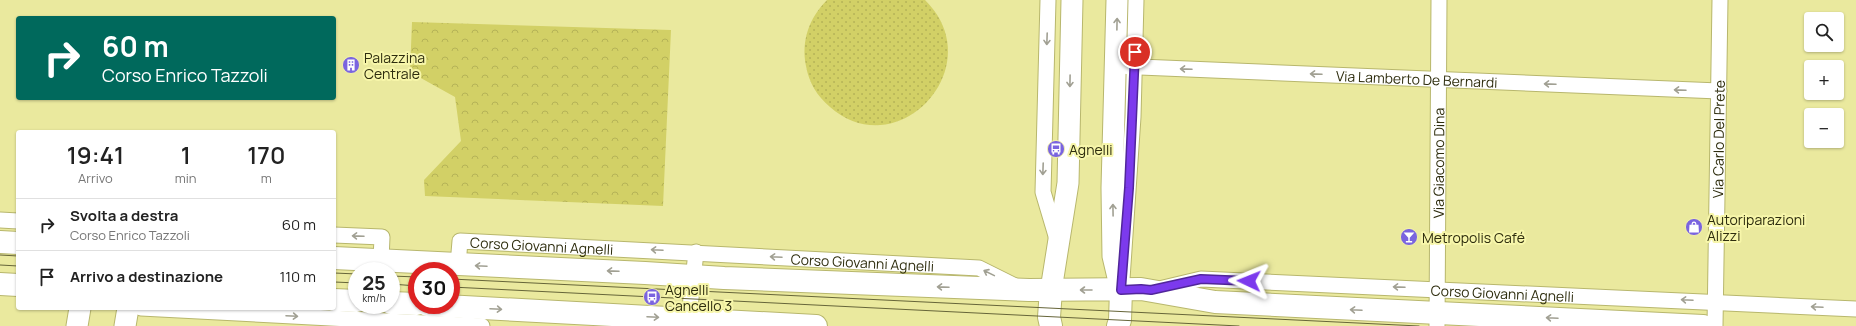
<!DOCTYPE html>
<html lang="it">
<meta charset="utf-8">
<style>
body{margin:0;font-family:Manrope,sans-serif;background:#f2f2f2;color:#222;height:100vh;display:flex;flex-direction:column;font-size:15px;white-space:nowrap}
*{box-sizing:border-box;margin:0}
p{font-size:13px;color:#767676}
.icon{flex:none;width:22px;height:22px;fill:none;stroke:currentColor;stroke-width:2;stroke-linecap:round;stroke-linejoin:round}
.map{position:relative;flex:1;overflow:hidden}
.panel{position:absolute;left:16px;top:130px;width:320px;height:180px;display:flex;flex-direction:column;background:#fff;border-radius:4px;box-shadow:0 1px 3px #0004}
.panel>*{flex:none}
.hud{position:absolute;left:16px;top:16px;width:320px;height:84px;border-radius:4px;box-shadow:0 1px 3px #0004;background:#00695c;color:#fff;overflow:hidden}
.tools{position:absolute;left:1804px;top:12px;display:grid;gap:8px}
.tools a{display:grid;place-items:center;width:40px;height:40px;border-radius:4px;background:#fff;box-shadow:0 1px 3px #0004;font-size:20px}
.speed{position:absolute;left:348px;top:262px;display:flex;gap:8px;font-size:20px;font-weight:700;text-align:center}
.speed>*{display:grid;place-content:center;width:52px;height:52px;border-radius:50%;background:#fff;box-shadow:0 1px 3px #0004;line-height:1}
.speed small{font-size:10px;font-weight:400}
.speed .limit{border:6px solid #d22;background:#fff;color:#111}
.pin{position:absolute;display:grid;place-items:center;width:34px;height:34px;color:#fff;margin:-17px;border:2px solid #fff;border-radius:50%;box-shadow:0 1px 4px #0007}
.me{position:absolute;width:44px;margin:-22px;rotate:272deg;stroke-linejoin:round;filter:drop-shadow(0 0 3px #0008)}
.turn{display:flex;align-items:center;gap:14px;height:84px;padding:0 20px;font-size:18px}
.turn .icon{width:52px;height:52px;stroke-width:2.5}
.turn b{display:block;font-size:28px;line-height:34px}
.eta{display:flex;justify-content:space-evenly;align-items:center;height:68px;text-align:center}
.eta b{font-size:24px;font-weight:600;line-height:28px}
ul{padding:0;list-style:none}
li{display:flex;align-items:center;gap:12px;height:52px;padding:0 20px;border-top:1px solid #e0e0e0}
li div{flex:1}
li b{display:block;font-size:15px}
li em{font-style:normal}
.map>svg:first-child{display:block}
.grass{fill:url(#grass-dots)}
.park{fill:url(#park-crowns)}
.lines{fill:none;stroke-linecap:round;stroke-linejoin:round}
.street-casing{stroke:#b8b76d;stroke-width:17}
.secondary-casing{stroke:#b8b76d;stroke-width:23}
.primary-casing{stroke:#b8b76d;stroke-width:24}
.street{stroke:#fff;stroke-width:15}
.secondary{stroke:#fff;stroke-width:21}
.primary{stroke:#fff;stroke-width:22}
.tram{stroke:#666539;stroke-width:1}
.oneway{stroke:#a1a093}
.route-casing{stroke:#51269a;stroke-width:10}
.route{stroke:#7c3aed;stroke-width:7}
.labels{text-anchor:middle;dominant-baseline:central;stroke-width:4;stroke-linejoin:round;paint-order:stroke}
.poi-label{font-size:14px;fill:#2e2d0e;stroke:#f7f6aa;text-anchor:start}
.street-label{font-size:14px;fill:#2e2d0e;stroke:#f7f6aa}
</style>
<div class="map">
<svg width="1856" height="326" viewBox="0 0 1856 326">
<defs>
<pattern id="grass-dots" width="8" height="8" patternUnits="userSpaceOnUse"><rect width="8" height="8" fill="#d2d066"/><path d="M2 2h.1M6 6h.1" fill="none" stroke="#b5b357" stroke-width="1.8" stroke-linecap="round"/></pattern>
<pattern id="park-crowns" width="20" height="18" patternUnits="userSpaceOnUse"><rect width="20" height="18" fill="#d2d066"/><path d="M2 6a3 3 0 1 1 6 0M12 15a3 3 0 1 1 6 0" fill="none" stroke="#b5b357"/></pattern>
</defs>
<rect width="100%" height="100%" fill="#eae99e"/>
<path class="grass" d="M827 0H925C992 66 898 167 830 107 817 96 809 83 806 66 801 41 809 18 827 0Z"/>
<path class="park" d="M412 22 671 30 663 206 425 196 424 180 461 141 455 97 410 72Z"/>
<g class="lines">
<g class="street-casing">
<g id="street">
<path d="M1048 0 1043 192 1057 239"/>
<path id="s1" d="M1116 66 1719 91"/>
<path d="M0 220 18 221"/>
<path d="M334 235 382 237 381 260"/>
<path id="s2" d="M458 265 460 241 979 268 1017 287"/>
<path d="M1122 279 1133 117 1136 0"/>
<path id="s3" d="M1159 289 1201 279 1856 309"/>
<path d="M141 308 482 326"/>
<path d="M688 326 696 252"/>
<path id="s4" d="M1437 326 1439 0"/>
<path id="s5" d="M1715 326 1720 0"/>
</g>
</g>
<g class="secondary-casing">
<path id="secondary" d="M1117 0 1112 188 1113 256 1121 290
M1051 290 1068 183 1072 0
M77 326 80 308
M125 326 128 308"/>
</g>
<g class="primary-casing">
<path id="primary" d="M0 242 18 243
M334 258 645 273 724 278 1029 290 1141 289 1215 302 1703 326
M0 284 18 285
M1051 290 1049 317 1051 326
M334 300 357 301
M391 303 417 304
M427 305 816 326
M1118 326 1120 320 1121 290"/>
</g>
<use href="#street" class="street"/>
<use href="#secondary" class="secondary"/>
<use href="#primary" class="primary"/>
<path class="tram" d="M0 255 18 256
M0 265 18 266
M334 273 357 274
M391 276 417 277
M451 279 1419 326
M334 282 357 283
M391 284 417 286
M451 287 1239 326"/>
</g>
<defs><path id="oneway-shaft" d="M-6 0H5M1.5-3L5.5 0L1.5 3" fill="none" stroke-width="1.6" stroke-linecap="round" stroke-linejoin="round"/></defs>
<g class="oneway">
<use href="#oneway-shaft" transform="translate(1117 24) rotate(-89)"/>
<use href="#oneway-shaft" transform="translate(1047 39) rotate(92)"/>
<use href="#oneway-shaft" transform="translate(1186 69) rotate(-178)"/>
<use href="#oneway-shaft" transform="translate(1316 74) rotate(-178)"/>
<use href="#oneway-shaft" transform="translate(1070 81) rotate(91)"/>
<use href="#oneway-shaft" transform="translate(1550 84) rotate(-178)"/>
<use href="#oneway-shaft" transform="translate(1680 90) rotate(-178)"/>
<use href="#oneway-shaft" transform="translate(1043 169) rotate(92)"/>
<use href="#oneway-shaft" transform="translate(1113 210) rotate(-91)"/>
<use href="#oneway-shaft" transform="translate(358 236) rotate(-178)"/>
<use href="#oneway-shaft" transform="translate(657 250) rotate(-177)"/>
<use href="#oneway-shaft" transform="translate(776 257) rotate(-177)"/>
<use href="#oneway-shaft" transform="translate(481 266) rotate(-177)"/>
<use href="#oneway-shaft" transform="translate(613 271) rotate(-178)"/>
<use href="#oneway-shaft" transform="translate(989 273) rotate(-154)"/>
<use href="#oneway-shaft" transform="translate(943 287) rotate(-178)"/>
<use href="#oneway-shaft" transform="translate(1399 287) rotate(-178)"/>
<use href="#oneway-shaft" transform="translate(1086 290) rotate(180)"/>
<use href="#oneway-shaft" transform="translate(1687 300) rotate(-177)"/>
<use href="#oneway-shaft" transform="translate(1817 307) rotate(-177)"/>
<use href="#oneway-shaft" transform="translate(496 309) rotate(3)"/>
<use href="#oneway-shaft" transform="translate(1356 310) rotate(-177)"/>
<use href="#oneway-shaft" transform="translate(292 316) rotate(3)"/>
<use href="#oneway-shaft" transform="translate(653 317) rotate(3)"/>
<use href="#oneway-shaft" transform="translate(1552 318) rotate(-177)"/>
</g>
<g class="lines">
<g class="route-casing">
<path id="route" d="M1135 52 1129 188 1121 290 1141 289 1151 290 1201 279 1249 281"/>
</g>
<use href="#route" class="route"/>
</g>
<defs>
<g id="building-disc" transform="scale(0.9)"><circle r="9.5" fill="#7a64df" stroke="#f7f6aa"/><path d="M-4-6H4V6H1V3H-1V6H-4ZM-2.5-4.3h1.7v1.8h-1.7ZM.8-4.3h1.7v1.8H.8ZM-2.5-1h1.7V.8h-1.7ZM.8-1h1.7V.8H.8Z" fill="#fff"/></g>
<g id="bus-disc" transform="scale(0.9)"><circle r="9.5" fill="#7a64df" stroke="#f7f6aa"/><path d="M-5-6H5V4H4V6H2V4H-2V6H-4V4H-5ZM-3.5-4V0h7V-4ZM-3.5 1.2v1.5H-2V1.2ZM2 1.2v1.5H3.5V1.2Z" fill="#fff"/></g>
<g id="shop-disc" transform="scale(0.9)"><circle r="9.5" fill="#7a64df" stroke="#f7f6aa"/><path d="M-5-2.5h2.3a2.7 3.5 0 0 1 5.4 0H5L5.5 6h-11ZM-1.5-2.5h3a1.5 2.3 0 0 0-3 0Z" fill="#fff"/></g>
<g id="bar-disc" transform="scale(0.9)"><circle r="9.5" fill="#7a64df" stroke="#f7f6aa"/><path d="M-6-5H6L.8 .8V4.5H3.5V6h-7V4.5H-.8V.8Z" fill="#fff"/></g>
</defs>
<g fill-rule="evenodd">
<use href="#building-disc" x="351" y="65"/>
<use href="#bus-disc" x="1056" y="149"/>
<use href="#shop-disc" x="1694" y="227"/>
<use href="#bar-disc" x="1409" y="237"/>
<use href="#bus-disc" x="652" y="297"/>
</g>
<g class="labels">
<g class="poi-label">
<text x="364" y="57">Palazzina<tspan x="364" dy="16">Centrale</tspan></text>
<text x="1069" y="149">Agnelli</text>
<text x="1707" y="219">Autoriparazioni<tspan x="1707" dy="16">Alizzi</tspan></text>
<text x="1422" y="237">Metropolis Café</text>
<text x="665" y="289">Agnelli<tspan x="665" dy="16">Cancello 3</tspan></text>
</g>
<g class="street-label">
<text stroke="none"><textPath href="#s1" startOffset="301">Via Lamberto De Bernardi</textPath></text>
<text stroke="none"><textPath href="#s5" startOffset="187">Via Carlo Del Prete</textPath></text>
<text stroke="none"><textPath href="#s4" startOffset="163">Via Giacomo Dina</textPath></text>
<text stroke="none"><textPath href="#s2" startOffset="106">Corso Giovanni Agnelli</textPath></text>
<text stroke="none"><textPath href="#s2" startOffset="427">Corso Giovanni Agnelli</textPath></text>
<text stroke="none"><textPath href="#s3" startOffset="345">Corso Giovanni Agnelli</textPath></text>
</g>
</g>
</svg>
<div class="tools">
<a><svg class="icon" aria-label="search" viewBox="0 0 24 24"><circle cx="10" cy="10" r="6"/><path d="M15 15l6 6"/></svg></a>
<a>+</a>
<a>−</a>
</div>
<div class="speed"><div>25<small>km/h</small></div><div class="limit">30</div></div>
<div class="pin" style="left:1135px;top:52px;background:#d93025"><svg class="icon" aria-label="arrive" viewBox="0 0 24 24"><path d="M6 21V4h12l-3 4 3 4H6"/></svg></div>
<svg class="me" style="left:1249px;top:281px" viewBox="-20 -20 40 40"><path d="M0-17L14 15 0 8-14 15z" fill="#7c3aed" stroke="#fff" stroke-width="4"/></svg>
<div class="hud">
<div class="turn"><svg class="icon" aria-label="right" viewBox="0 0 24 24"><path d="M7 20v-9h11M14 6l5 5-5 5"/></svg><div><b>60 m</b>Corso Enrico Tazzoli</div></div>
</div>
<section class="panel">
<div class="eta">
<div><b>19:41</b><p>Arrivo</p></div>
<div><b>1</b><p>min</p></div>
<div><b>170</b><p>m</p></div>
</div>
<ul>
<li><svg class="icon" aria-label="right" viewBox="0 0 24 24"><path d="M7 20v-9h11M14 6l5 5-5 5"/></svg><div><b>Svolta a destra</b><p>Corso Enrico Tazzoli</p></div><em>60 m</em></li>
<li><svg class="icon" aria-label="arrive" viewBox="0 0 24 24"><path d="M6 21V4h12l-3 4 3 4H6"/></svg><div><b>Arrivo a destinazione</b></div><em>110 m</em></li>
</ul>
</section>
</div>
